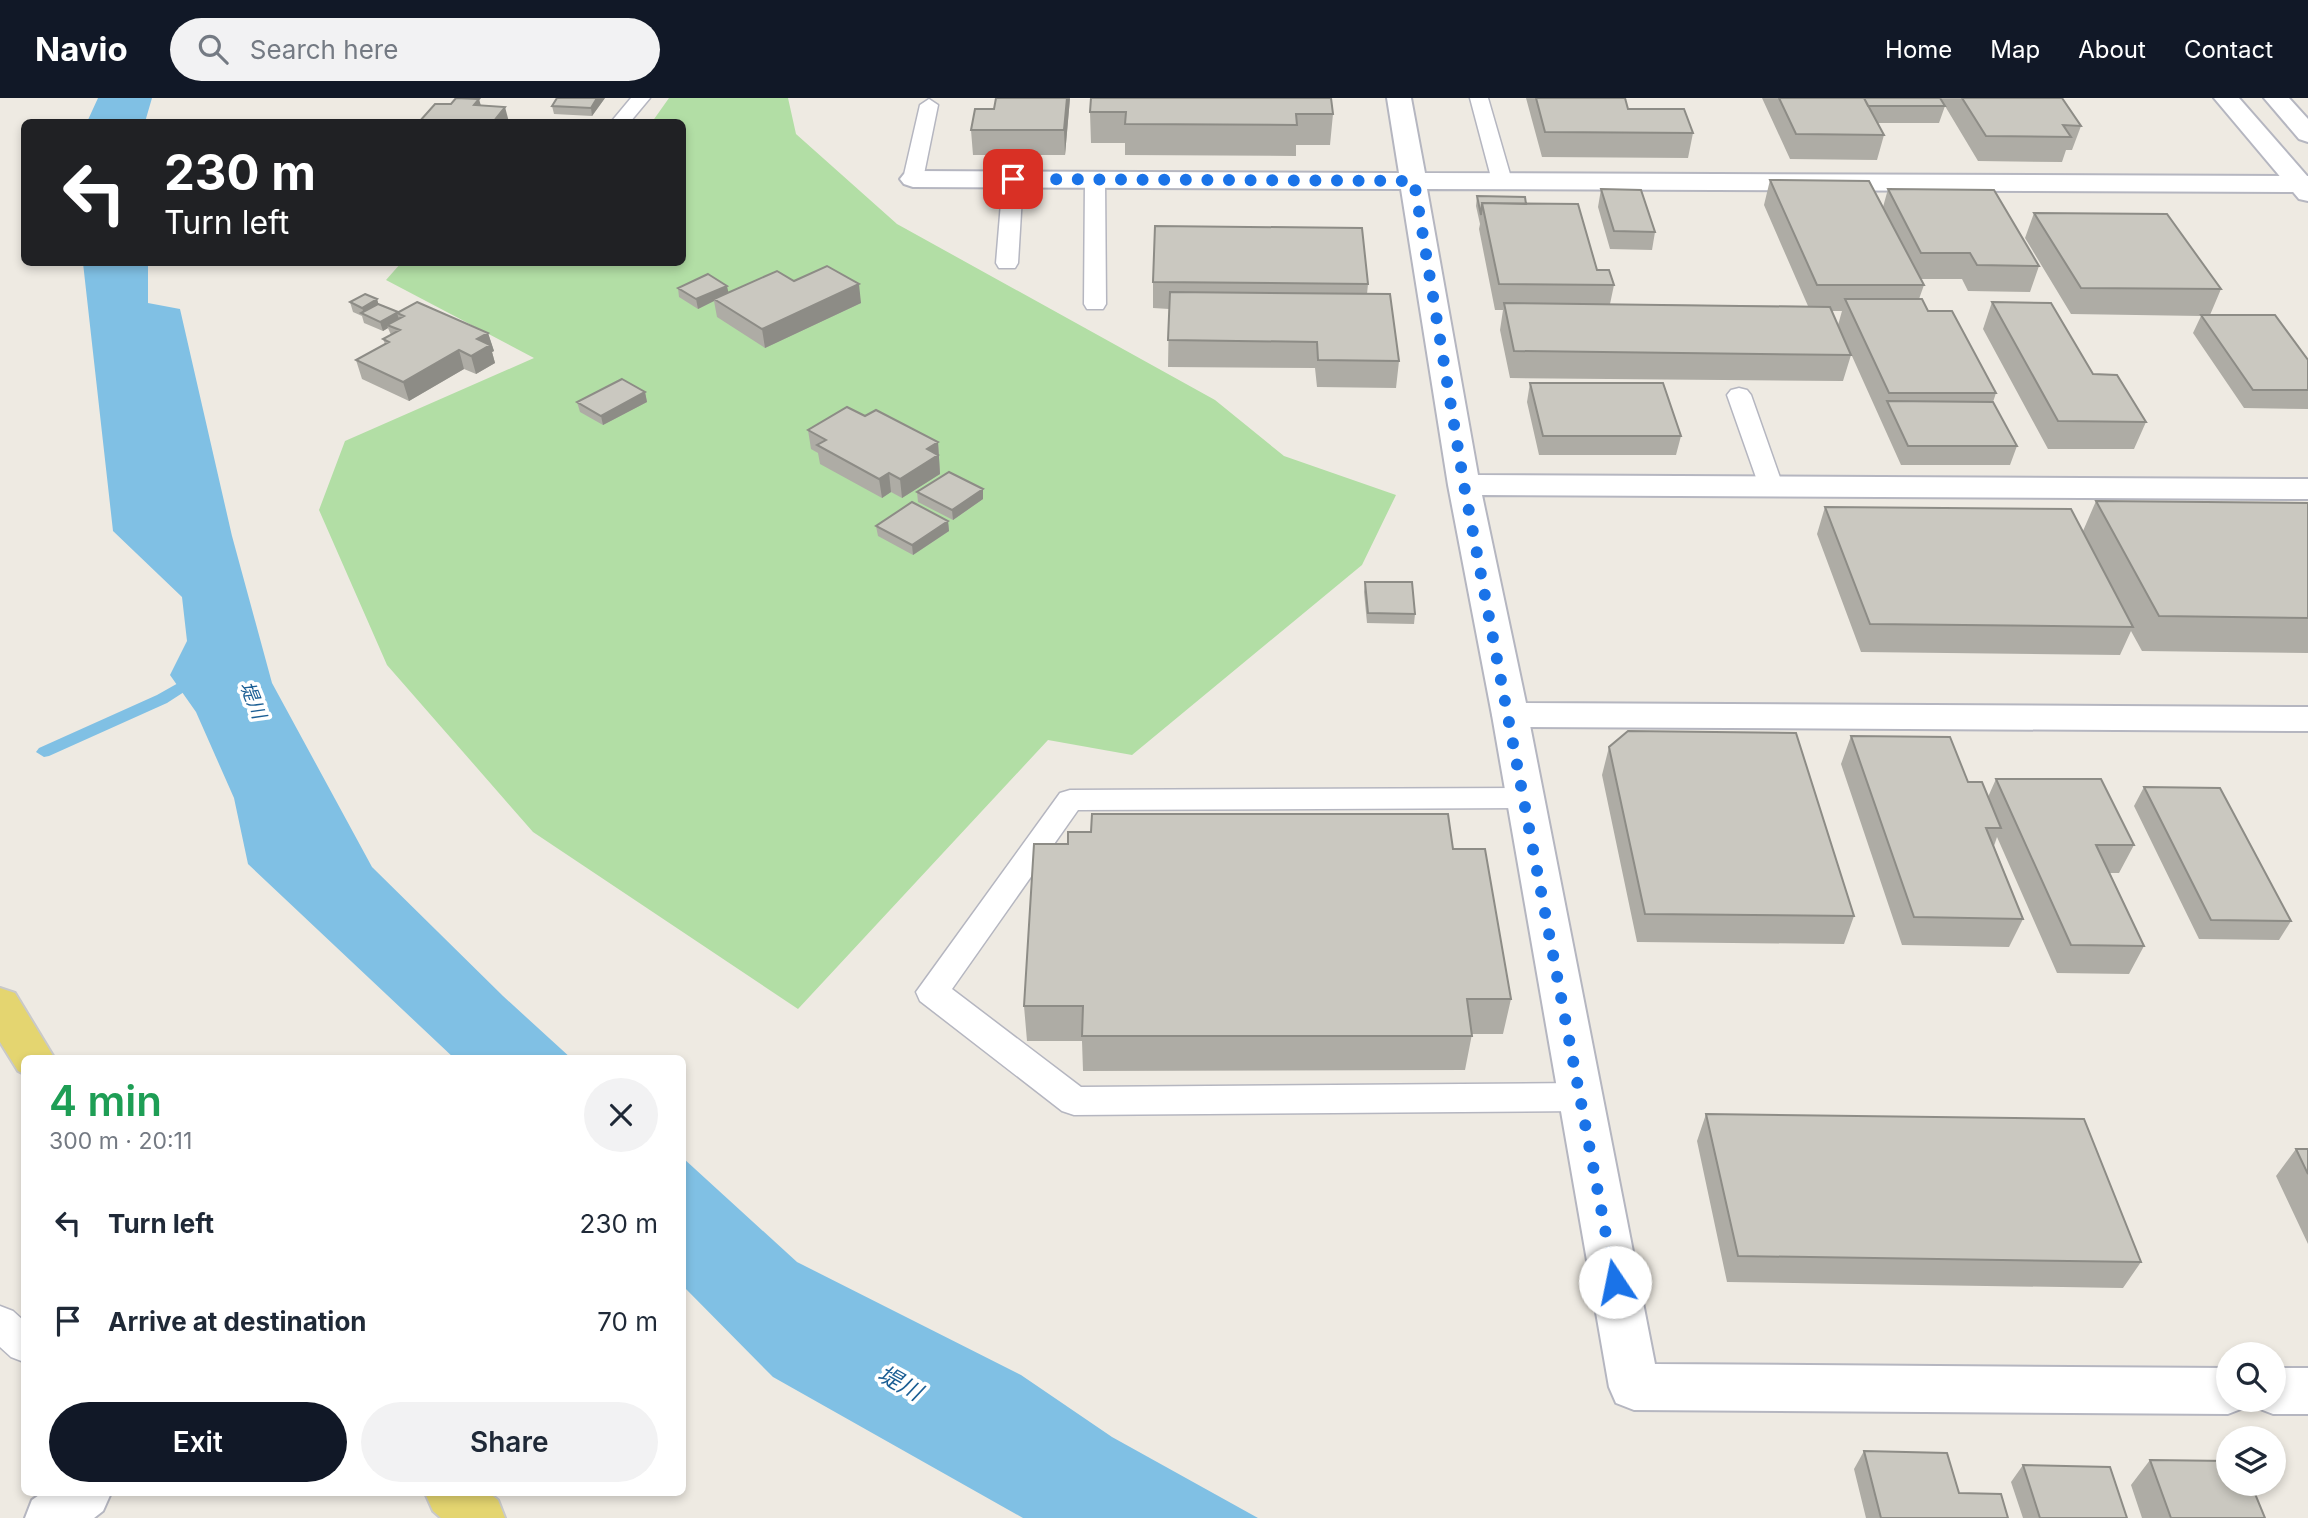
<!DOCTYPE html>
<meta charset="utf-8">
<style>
body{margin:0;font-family:Inter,"Noto Sans JP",sans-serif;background:#f2f2f3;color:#1f2937;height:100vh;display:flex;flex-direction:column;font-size:26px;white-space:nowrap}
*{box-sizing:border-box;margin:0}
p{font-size:23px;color:#747a83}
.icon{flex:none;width:38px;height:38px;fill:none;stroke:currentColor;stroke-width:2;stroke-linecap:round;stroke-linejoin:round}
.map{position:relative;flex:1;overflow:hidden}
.panel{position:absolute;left:21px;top:957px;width:665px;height:441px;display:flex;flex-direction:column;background:#fff;border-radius:10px;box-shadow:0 4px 10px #0003}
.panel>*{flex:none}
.guide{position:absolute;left:21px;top:21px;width:665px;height:147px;border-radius:10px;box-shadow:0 4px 10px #0003;background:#202124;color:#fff;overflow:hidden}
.fabs{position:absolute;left:2216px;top:1244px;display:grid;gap:14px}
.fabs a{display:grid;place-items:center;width:70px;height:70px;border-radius:50%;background:#fff;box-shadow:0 4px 10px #0003;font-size:35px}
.pin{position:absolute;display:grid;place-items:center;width:60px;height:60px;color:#fff;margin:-30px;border-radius:14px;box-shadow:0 4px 10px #0006}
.me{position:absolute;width:77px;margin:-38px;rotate:349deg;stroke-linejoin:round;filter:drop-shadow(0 0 5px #0008)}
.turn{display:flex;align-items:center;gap:24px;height:147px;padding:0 28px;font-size:32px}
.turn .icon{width:91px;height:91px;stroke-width:2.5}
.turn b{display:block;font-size:49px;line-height:60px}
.round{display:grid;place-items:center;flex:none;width:74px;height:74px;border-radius:37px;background:#f2f2f3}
.summary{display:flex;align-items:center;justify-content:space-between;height:119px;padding:0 28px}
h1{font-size:42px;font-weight:600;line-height:52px;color:#1e9e55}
.button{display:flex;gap:14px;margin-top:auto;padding:14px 28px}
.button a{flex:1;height:80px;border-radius:42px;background:#111827;color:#fff;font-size:28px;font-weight:600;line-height:80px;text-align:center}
.button a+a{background:#f2f2f3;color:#1f2937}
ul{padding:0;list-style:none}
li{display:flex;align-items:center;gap:21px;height:98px;padding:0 28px}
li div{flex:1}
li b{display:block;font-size:26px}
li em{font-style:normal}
header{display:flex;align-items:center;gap:42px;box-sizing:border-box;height:98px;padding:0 35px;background:#111827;color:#fff}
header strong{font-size:33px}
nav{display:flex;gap:38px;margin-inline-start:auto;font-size:24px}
.search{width:490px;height:63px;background:#f2f2f3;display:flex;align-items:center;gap:18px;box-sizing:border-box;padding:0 24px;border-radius:38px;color:#747a83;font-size:26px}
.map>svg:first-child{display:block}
.green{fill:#b2dea5}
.water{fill:#80c0e4}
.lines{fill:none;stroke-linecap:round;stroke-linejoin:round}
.stream{fill:#80c0e4;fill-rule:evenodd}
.service-casing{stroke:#b5b6c0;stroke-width:3}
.minor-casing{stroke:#b5b6c0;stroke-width:4}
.tertiary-casing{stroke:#b5b6c0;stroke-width:4}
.primary-casing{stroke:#c9c9c9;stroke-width:4}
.service{fill:#fff;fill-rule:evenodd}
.minor{fill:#fff;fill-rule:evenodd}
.tertiary{fill:#fff;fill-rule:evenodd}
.primary{fill:#e4d570;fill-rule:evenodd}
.wall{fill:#aeaca5}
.shaded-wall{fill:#8d8c86}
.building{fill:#cac8c0;stroke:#8d8c86;stroke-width:2}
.route{stroke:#1a73e8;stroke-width:12;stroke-dasharray:0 21.6}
.labels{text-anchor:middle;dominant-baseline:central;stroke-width:7;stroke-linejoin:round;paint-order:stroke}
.water-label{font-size:19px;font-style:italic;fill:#1b5e94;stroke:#fff}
.near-water-label{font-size:23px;font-style:italic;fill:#1b5e94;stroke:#fff}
</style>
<header>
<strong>Navio</strong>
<div class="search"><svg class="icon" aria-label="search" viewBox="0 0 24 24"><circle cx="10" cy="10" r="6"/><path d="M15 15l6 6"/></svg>Search here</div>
<nav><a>Home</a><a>Map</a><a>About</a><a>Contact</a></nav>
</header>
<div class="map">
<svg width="2308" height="1420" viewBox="0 0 2308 1420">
<rect width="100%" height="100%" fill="#eeeae2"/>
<path class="green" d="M669 0H788L796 36 897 126 1215 302 1284 358 1396 397 1362 467 1132 657 1048 642 798 911 533 734 387 567 319 412 345 343 534 260 386 182 401 165 682 164V24H652Z"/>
<path class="water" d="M98 0H152L145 24H87Z
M83 165H148V205L180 211 232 438 272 585 372 769 503 898 572 961H455L248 766 234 700 196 614 170 577 187 543 182 499 113 433Z
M683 1060 797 1164 1021 1277 1112 1339 1258 1420H1023L773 1279 683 1188Z"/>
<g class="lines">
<path class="stream" d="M196 575 201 577 203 580 201 583 167 605 49 658 44 659 36 654 39 650 157 597Z"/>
<g class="service-casing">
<path id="service" d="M631 0H650L630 24H611Z
M1470 0H1488L1512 83 1509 87H1495L1492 83Z
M929 1 938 7 923 81 920 85H906L903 81 920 7Z
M1013 75 1020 77 1023 81 1018 165 1015 170H999L996 165 1003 81 1006 77Z
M1095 75 1102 77 1105 81 1106 206 1103 211H1087L1084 206 1085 81 1088 77Z
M1739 290 1747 292 1751 297 1783 388 1780 393 1771 395 1762 393 1759 388 1727 297 1731 292Z
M1524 690 1534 693 1539 700 1534 707 1524 710 1078 712 952 891 1081 989 1581 985 1593 989 1598 999 1593 1009 1581 1013 1074 1017 1062 1013 920 903 916 894 1060 695 1070 692Z
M0 1208 13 1213 24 1223V1264L11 1259 0 1249Z"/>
</g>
<g class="minor-casing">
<path id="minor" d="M1387 0H1411L1425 75 2308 78V94L1427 91 1478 377 2308 381V401L1482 397 1526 605 2308 609V633L1510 629 1497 626 1492 617 1448 387 1401 91 913 89 904 86 900 81 904 76 913 73 1399 75Z
M42 1395H111L103 1413 94 1420H25L32 1402Z"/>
</g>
<g class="tertiary-casing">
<path id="tertiary" d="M2214 0H2239L2308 79V103L2299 101Z
M2264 0H2289L2308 21V44L2299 41Z
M1510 605 1523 608 1528 617 1655 1266 2228 1270V1302H2249L2246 1309 2228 1316 1634 1312 1616 1305 1609 1289 1492 617 1497 608Z
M2273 1270H2308V1316H2273L2255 1309 2252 1302H2273Z"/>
</g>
<g class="primary-casing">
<path id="primary" d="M0 890 15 895 55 961H24V976L18 973 0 944Z
M425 1395H489L498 1402 505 1420H441L433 1413Z"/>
</g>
<use href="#service" class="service"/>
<use href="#minor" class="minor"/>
<use href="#tertiary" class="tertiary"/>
<use href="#primary" class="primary"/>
</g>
<path class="wall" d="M605 0 592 18 554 16 552 8Z
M996 0H1070L1065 57H973L971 32 994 11Z
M1526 0H1625L1628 11 1693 35 1688 60 1542 59Z
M1762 0H2062L2081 28 2072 52H2066L2062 64 1978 63 1945 8 1939 25H1877L1884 37 1877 62 1790 61Z
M1090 14 1333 16 1330 47H1296V58L1125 57V45H1091Z
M1770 82 1883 109 1888 91 2039 168 2030 194 1968 193 1962 181H1920L1924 187 1919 201 1996 295 1993 304 2017 348 2010 367H1901L1838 227 1842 213H1832L1851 257 1843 283 1510 280 1500 232 1503 212H1495L1479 131 1480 126 1476 108 1477 98 1526 106 1614 187 1610 206 1808 208 1764 107Z
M1601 91 1655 134 1652 152 1610 151 1598 109Z
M2034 115 2221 191 2210 217 2308 262V311L2244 310 2193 235 2201 218 2071 216 2025 140Z
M794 183 861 205 765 250 717 219 714 203 698 211 679 199 678 190 728 194Z
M1153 184 1368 186 1367 196 1399 263 1396 290 1317 289 1315 270 1168 269 1169 211 1153 210Z
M377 201 378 206 398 214 488 235 494 253 492 254 495 265 476 276 464 271 409 303 362 281 356 262 385 246 383 241 391 237 388 230 383 233 364 225 362 218 353 214 350 204Z
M1992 204 2146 324 2134 351H2048L1983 231Z
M1530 285 1681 338 1676 357H1539L1527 304Z
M645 294 647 304 603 327 580 314 577 304Z
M865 318 938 344 940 376 902 400 891 394 882 400 820 366 818 355 811 351 808 332Z
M917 394 983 401 953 422 918 404Z
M2096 403 2308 405V555L2142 553 2131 533 2120 557 1861 554 1817 436 1825 409 2083 433Z
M948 423 949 433 913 457 878 438 876 428Z
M1365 484 1415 516 1414 526 1367 525 1364 494Z
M1851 638 1968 684 1988 699 1996 681 2134 747 2119 775H2110L2144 848 2129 876 2057 875 1997 739 1994 748 2023 821 2009 849 1902 847 1841 666Z
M1609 649 1854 818 1844 846 1637 844 1602 677Z
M2144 689 2291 823 2279 842 2199 841 2134 708Z
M1091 734 1453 751 1511 901 1503 936H1472L1465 972 1083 973 1082 943H1027L1024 908 1068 746Z
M1706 1016 2141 1164 2123 1190 1727 1184 1697 1043Z
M2296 1051H2308V1146L2276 1078Z
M1864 1353 1959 1395 2008 1420H1866L1854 1371Z
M2150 1362 2265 1420H2142L2131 1387Z
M2023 1367 2127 1420H2023L2011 1384Z"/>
<path class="shaded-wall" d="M597 0H605L592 18 591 10Z
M1067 0H1070L1065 57 1064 32Z
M479 1 484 18 474 7Z
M505 9 509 24H493Z
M859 186 861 205 765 250 762 231Z
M727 188 729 197 714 201V203L698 211 696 201Z
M377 201 380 211 364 216 362 210Z
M397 215 400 224 387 227 388 230 383 233 380 224Z
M488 235 494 253 492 254 495 265 476 276 471 258 477 241Z
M459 252 464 271 409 303 403 284Z
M645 294 647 304 603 327 601 318Z
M938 344 940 376 902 400 900 381 927 351Z
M889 375 891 394 882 400 879 381Z
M983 391V401L953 422 952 412Z
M948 423 949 433 913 457 912 447Z"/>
<path class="building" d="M456 0 479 1 474 7 505 9 493 24H419L435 6H451Z
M557 0H597L591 10 552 8Z
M996 0H1067L1064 32H971L975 11H994Z
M1091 0H1331L1333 16H1296L1297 27 1125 26 1126 14H1090Z
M1536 0H1625L1628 11H1684L1693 35 1545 34Z
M1779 0H1864L1884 37 1796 36Z
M1864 0H1940L1945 8H1868Z
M1962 0H2062L2081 28 2063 27 2071 39 1986 38Z
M1770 82 1869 83 1924 187H1817Z
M1601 91 1641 92 1655 134 1614 133Z
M1888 91 1994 92 2039 168 1977 167 1970 155H1921Z
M1477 98 1525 99 1526 106 1482 105 1481 117Z
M1482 105 1578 106 1597 172H1609L1614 187 1499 186Z
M2034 115 2167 116 2221 191 2081 190Z
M1155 128 1362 130 1368 186 1153 184Z
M827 168 859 186 762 231 714 201 777 173 794 183Z
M708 176 727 188 696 201 678 190Z
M1170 194 1390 196 1399 263 1318 262 1317 244 1168 242Z
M365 196 377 201 362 210 350 204Z
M1845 201H1922L1928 213H1952L1996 295H1889Z
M417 204 488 235 477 241 490 247 471 258 459 252 403 284 356 262 389 244 383 241 400 232 387 227 404 218 397 215Z
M1992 204 2051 205 2093 276 2117 277 2146 324 2058 323Z
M1504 205 1830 209 1851 257 1514 253Z
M378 206 398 214 380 224 361 215Z
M2201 217H2275L2308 262V292H2253Z
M622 281 645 294 601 318 577 304Z
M1530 285H1663L1681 338H1543Z
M1887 303 1993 304 2017 348H1908Z
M847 309 865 318 876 312 938 344 927 351 938 357 900 381 889 375 879 381 817 347 826 342 808 332Z
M949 374 983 391 952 412 917 394Z
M2096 403 2308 405V520L2159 518Z
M912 404 948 423 912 447 876 428Z
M1825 409 2071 411 2133 529 1870 526Z
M1365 484H1412L1415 516 1368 515Z
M1628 633 1796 635 1854 818 1645 816 1609 649Z
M1851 638 1950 639 1968 684H1982L2001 730H1986L2023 821 1914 819Z
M1996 681H2101L2134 747H2096L2144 848 2071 847Z
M2144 689 2220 690 2291 823 2211 822Z
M1092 716H1448L1453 751H1485L1511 901H1467L1472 938H1082L1083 908H1024L1034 746H1068V734H1091Z
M1706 1016 2084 1021 2141 1164 1738 1158Z
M2296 1051H2308V1076Z
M1864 1353 1947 1355 1959 1395 2001 1396 2008 1420H1881Z
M2150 1362 2228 1363V1386H2251L2265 1420H2171Z
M2023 1367 2110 1369 2127 1420H2040Z"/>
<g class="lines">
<path class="route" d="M1013 81 1414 83 1464 387 1615 1184"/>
</g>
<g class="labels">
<g class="water-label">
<text transform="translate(253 602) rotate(68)">堤川</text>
</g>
<g class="near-water-label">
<text transform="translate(900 1285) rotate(29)">堤川</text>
</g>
</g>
</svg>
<div class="fabs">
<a><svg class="icon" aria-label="search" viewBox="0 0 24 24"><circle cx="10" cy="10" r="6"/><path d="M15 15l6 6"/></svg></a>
<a><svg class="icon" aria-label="layers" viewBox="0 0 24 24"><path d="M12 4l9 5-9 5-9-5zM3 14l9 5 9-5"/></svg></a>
</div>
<div class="pin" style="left:1013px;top:81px;background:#d93025"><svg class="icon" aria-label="arrive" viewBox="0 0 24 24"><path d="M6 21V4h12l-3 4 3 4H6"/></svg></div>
<svg class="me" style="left:1615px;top:1184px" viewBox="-20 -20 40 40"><circle r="19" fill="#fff"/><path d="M0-13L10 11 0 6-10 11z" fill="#1a73e8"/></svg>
<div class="guide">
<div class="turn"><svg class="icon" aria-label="left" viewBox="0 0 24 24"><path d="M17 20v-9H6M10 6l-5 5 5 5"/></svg><div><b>230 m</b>Turn left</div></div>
</div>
<section class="panel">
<div class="summary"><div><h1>4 min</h1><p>300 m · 20:11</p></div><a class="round"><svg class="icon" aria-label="close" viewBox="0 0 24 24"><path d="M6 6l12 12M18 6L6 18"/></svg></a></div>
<ul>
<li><svg class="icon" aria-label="left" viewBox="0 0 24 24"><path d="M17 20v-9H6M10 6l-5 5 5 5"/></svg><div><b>Turn left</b></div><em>230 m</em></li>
<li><svg class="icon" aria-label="arrive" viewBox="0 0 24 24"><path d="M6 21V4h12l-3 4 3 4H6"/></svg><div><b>Arrive at destination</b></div><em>70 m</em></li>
</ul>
<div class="button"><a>Exit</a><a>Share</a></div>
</section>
</div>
